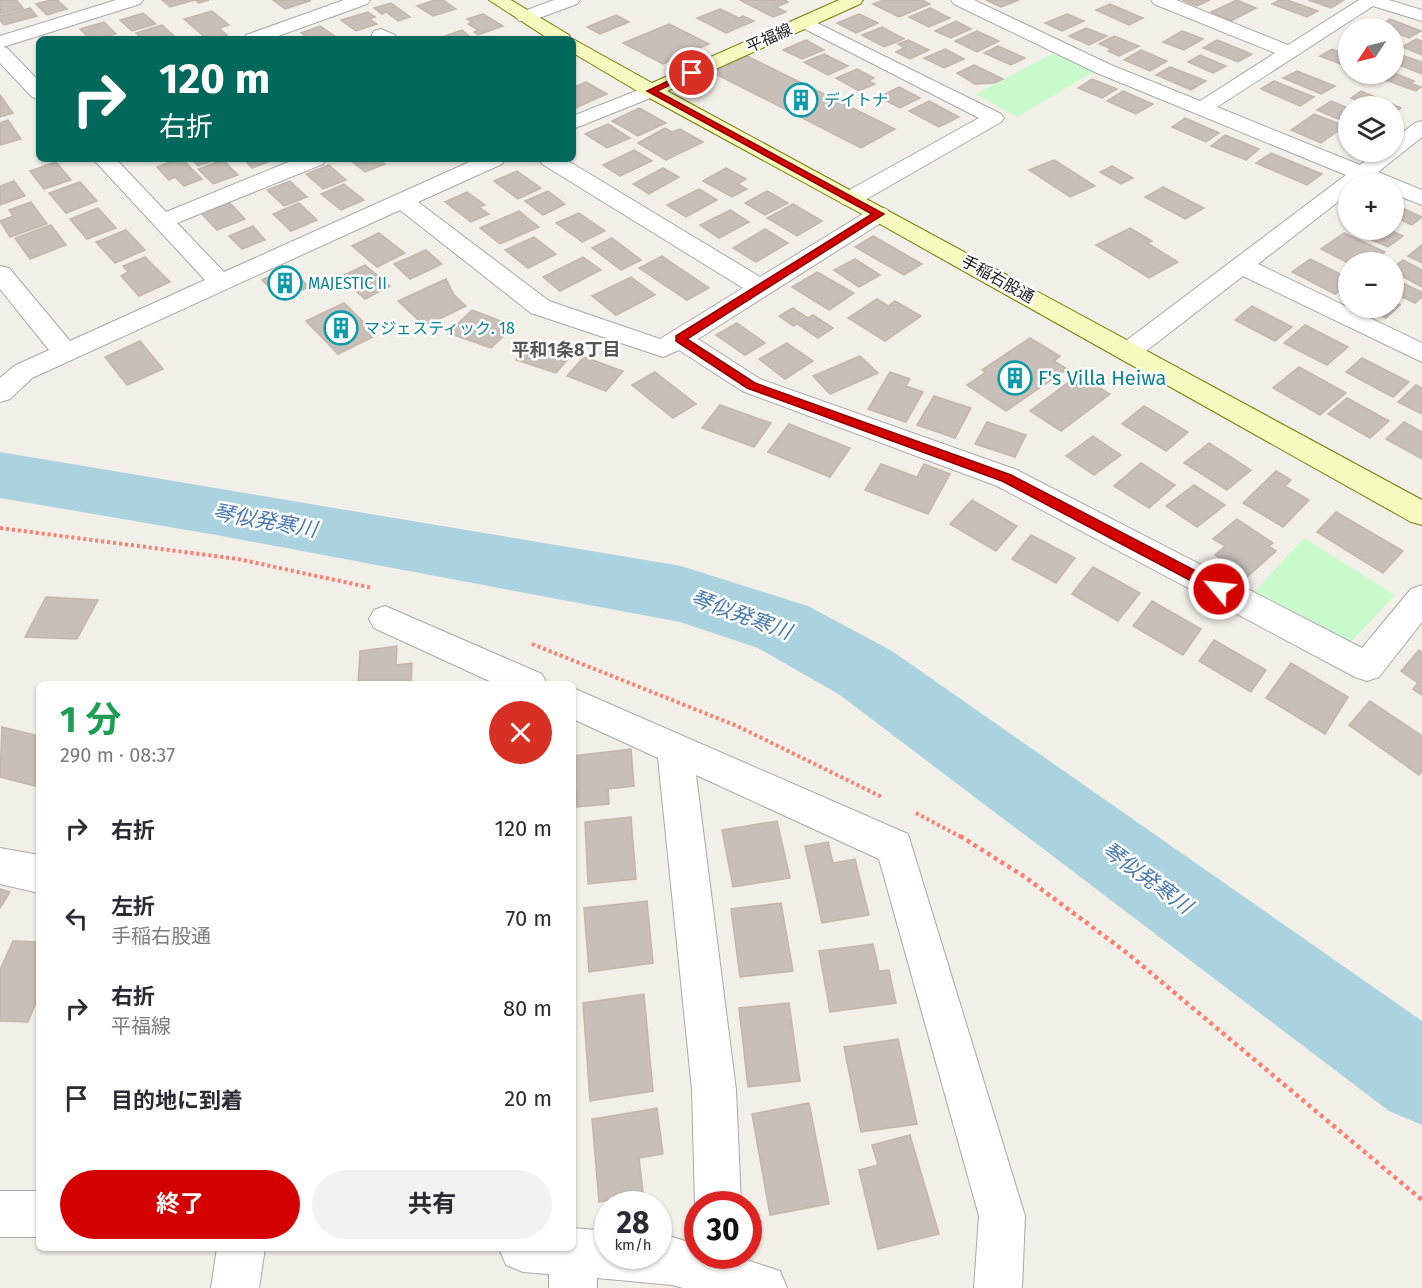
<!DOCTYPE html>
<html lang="ja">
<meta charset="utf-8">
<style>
body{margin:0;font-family:"Fira Sans","Noto Sans JP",sans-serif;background:#f2f2f3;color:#2b2b33;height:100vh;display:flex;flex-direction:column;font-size:22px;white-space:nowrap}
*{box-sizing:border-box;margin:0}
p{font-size:20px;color:#7c7c81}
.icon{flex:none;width:33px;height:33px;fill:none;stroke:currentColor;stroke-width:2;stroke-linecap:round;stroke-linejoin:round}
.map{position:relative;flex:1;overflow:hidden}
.side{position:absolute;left:36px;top:681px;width:540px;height:570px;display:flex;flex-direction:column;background:#fff;border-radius:9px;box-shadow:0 2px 4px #0004}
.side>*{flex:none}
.guide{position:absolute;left:36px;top:36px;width:540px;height:126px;border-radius:9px;box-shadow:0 2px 4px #0004;background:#00695c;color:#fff;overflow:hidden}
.needle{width:39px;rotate:235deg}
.controls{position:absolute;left:1338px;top:18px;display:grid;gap:12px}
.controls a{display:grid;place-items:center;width:66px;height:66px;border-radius:50%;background:#fff;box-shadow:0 2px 4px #0004;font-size:30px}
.speed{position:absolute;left:594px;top:1191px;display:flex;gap:12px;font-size:30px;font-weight:700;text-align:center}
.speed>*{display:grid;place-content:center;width:78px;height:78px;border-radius:50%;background:#fff;box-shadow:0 2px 4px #0004;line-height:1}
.speed small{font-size:15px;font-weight:400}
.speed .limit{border:9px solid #d22;background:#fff;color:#111}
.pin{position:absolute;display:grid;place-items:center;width:51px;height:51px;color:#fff;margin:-26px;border:3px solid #fff;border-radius:50%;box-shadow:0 2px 6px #0007}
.me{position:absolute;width:66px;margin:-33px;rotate:298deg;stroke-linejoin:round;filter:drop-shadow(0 0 4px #0008)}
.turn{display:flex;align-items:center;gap:21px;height:126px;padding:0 24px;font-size:27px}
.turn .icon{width:78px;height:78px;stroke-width:2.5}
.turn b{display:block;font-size:42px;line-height:51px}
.round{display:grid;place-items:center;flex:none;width:63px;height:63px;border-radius:32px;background:#f2f2f3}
.head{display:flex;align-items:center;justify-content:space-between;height:102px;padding:0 24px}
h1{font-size:36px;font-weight:700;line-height:45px;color:#1e9e55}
.action{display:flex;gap:12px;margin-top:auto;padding:12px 24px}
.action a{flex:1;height:69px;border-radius:36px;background:#d40000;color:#fff;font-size:24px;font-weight:700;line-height:69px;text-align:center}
.action a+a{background:#f2f2f3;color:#2b2b33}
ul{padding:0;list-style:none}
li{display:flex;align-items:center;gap:18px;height:90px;padding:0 24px}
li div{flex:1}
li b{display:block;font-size:22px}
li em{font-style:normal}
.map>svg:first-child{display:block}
.park{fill:#c8facc}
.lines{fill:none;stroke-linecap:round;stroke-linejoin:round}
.river{fill:#aad3df;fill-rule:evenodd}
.building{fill:#c7bfb8;stroke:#c4b6ab;stroke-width:1.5}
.street-casing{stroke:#a9a9a9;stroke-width:2}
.secondary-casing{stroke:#707d05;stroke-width:2}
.path-far1{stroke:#fa8072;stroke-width:4;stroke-dasharray:3 3;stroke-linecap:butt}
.path{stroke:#fa8072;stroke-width:4.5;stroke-dasharray:4 4;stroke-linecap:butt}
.street{fill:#fff;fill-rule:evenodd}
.secondary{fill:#f7fabf;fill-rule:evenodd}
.route{fill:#d40000;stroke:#8a0000;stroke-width:1.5}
.labels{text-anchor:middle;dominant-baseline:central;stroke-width:5;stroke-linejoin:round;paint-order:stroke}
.far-street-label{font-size:16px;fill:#222;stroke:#fff}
.far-culture-label{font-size:16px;fill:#0d838f;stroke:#fff;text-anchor:start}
.far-neighbourhood-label{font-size:18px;font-weight:bold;fill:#555;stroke:#fff}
.culture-label{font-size:20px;fill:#0d838f;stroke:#fff;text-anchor:start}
.water-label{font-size:21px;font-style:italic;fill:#4a7aab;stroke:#fff}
</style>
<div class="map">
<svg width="1422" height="1288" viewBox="0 0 1422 1288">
<rect width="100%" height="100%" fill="#f2efe9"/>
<path class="park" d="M1054 53 1093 72 1017 117 976 94Z
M1304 538 1395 595 1351 642 1255 591Z"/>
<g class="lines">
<path class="river" d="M0 452 681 566 808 606 892 651 1422 1021V1125L1389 1111 840 695 758 648 680 622 222 536 0 498Z"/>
</g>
<path class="building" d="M0 0H16L23 8 0 14Z
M51 0H57L67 9 47 15 36 4Z
M162 0H209L199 3 195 0 170 7Z
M273 0H309L310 1 285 9Z
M435 0H443L456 9 433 16 417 6Z
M740 0H785L788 2 776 7 786 12 773 17Z
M884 0H922L930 4 899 17 873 4Z
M986 0H1019L1001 7Z
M1182 0H1210L1197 6Z
M1237 0 1256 8 1231 21 1211 12Z
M1280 0H1287L1318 11 1307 17 1272 4Z
M1308 0H1344L1331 8Z
M391 3 410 17 398 21 386 12 382 14 374 8Z
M1110 4 1143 18 1129 25 1096 10Z
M30 8 37 16 4 25 0 20V16Z
M930 8 950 18 929 27 909 17Z
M720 9 739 18 743 16 754 21 726 33 697 18Z
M212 11 229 25 219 28 227 35 207 39 184 19Z
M368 12 375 17 369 19 377 24 356 31 341 20Z
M143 13 156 24 132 31 120 20Z
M483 14 503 26 478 35 474 32 478 30 468 24 472 22 467 19Z
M859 14 878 23 856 33 837 23Z
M1067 14 1084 21 1062 31 1045 23Z
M616 15 629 22 600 34 587 27Z
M1390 19 1421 31 1409 38 1394 32V28L1379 26Z
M956 21 971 29 951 38 935 31Z
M104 22 116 34 90 39 80 29Z
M669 24 709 44 663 64 623 43Z
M162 25 174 36 165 39H143L136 33Z
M320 26 339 39H310L301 33Z
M882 27 904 39 884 47 862 35Z
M1086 28 1107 36 1089 45 1069 36Z
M462 30 469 36 463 38 465 39H436Z
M977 31 999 41 977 52 955 41Z
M1182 31 1203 39 1184 50 1163 42Z
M1114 36 1139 46 1119 56 1108 51 1112 49 1099 44Z
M1416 39 1422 41V55L1402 47Z
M806 40 824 50 802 59 783 50Z
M908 40 929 50 910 59 896 52 904 48 898 44Z
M1217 40 1252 54 1238 62 1203 48Z
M998 46 1025 58 1011 65 984 53Z
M945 49 964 59 944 68 924 58Z
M1332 49 1348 56V67L1320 56Z
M1141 50 1167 61 1150 71 1124 60Z
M824 54 848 66 828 75 804 62Z
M745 55 895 129 861 148 710 71Z
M1200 55 1226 66 1213 73 1188 62Z
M1401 55 1422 62V74L1394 63V59Z
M974 65 1003 79 994 83 975 84 957 73Z
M1170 67 1206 81 1191 90 1156 75Z
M857 69 874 78 868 81 875 84 859 91 836 78Z
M1297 71 1335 86 1321 94 1283 78Z
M1394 73 1414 81 1410 83 1421 87 1416 91 1372 75Z
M1092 79 1117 89 1102 98 1078 88Z
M1274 81 1314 97 1300 106 1261 89Z
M586 82 607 94 573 109V84L577 86Z
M899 87 920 98 900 108 879 97Z
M1123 91 1153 104 1136 114 1107 101Z
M1361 91 1401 108 1394 113V106H1372L1351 98Z
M0 95 13 113 0 117Z
M929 101 959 117 939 127 909 111Z
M1331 101 1348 108V123L1317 110Z
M639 108 666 123 638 136 612 121Z
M1314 114 1345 126 1321 143 1291 130Z
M1185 118 1219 133 1206 142 1172 127Z
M8 120 21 139 0 145V123Z
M608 124 630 138 607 148 585 134Z
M665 128 672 132 680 129 703 142 666 160 638 143Z
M1225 135 1259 149 1246 160 1211 146Z
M634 150 652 161 620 176 603 165Z
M1271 153 1322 174 1307 185 1256 163Z
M178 159H182L202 179 184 186 175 177 169 180 157 167Z
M191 159H218L198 166Z
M244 159H276L252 168Z
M349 159H378L385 164 365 172Z
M223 160 238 175 213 184 198 169Z
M1054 160 1095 186 1070 197 1029 170Z
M56 162 71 180 44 189 30 171Z
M329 165 346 180 323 189 306 174Z
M1112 166 1133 178 1121 184 1100 172Z
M663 168 679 177 649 194 633 184Z
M726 168 746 179 738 184 747 189 732 197 703 181Z
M517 171 541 188 518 199 494 181Z
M14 181 25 196 0 205V186Z
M290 181 307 197 284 206 267 190Z
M80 182 97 201 66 213 49 193Z
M344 184 364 200 341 210 321 194Z
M1163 187 1204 208 1185 219 1145 197Z
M699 189 717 200 686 217 667 205Z
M548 191 565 204 543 215 525 201Z
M767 191 788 203 765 215 745 203Z
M467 192 485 205 479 207 489 214 471 222 445 202Z
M1394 201 1403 205 1400 207 1422 217 1412 225 1394 217Z
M31 202 47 224 10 237 0 221 13 216 9 210Z
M229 202 245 219 217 230 201 213Z
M299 203 317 220 291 231 273 214Z
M793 204 822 221 797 236 767 218Z
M98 208 116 228 87 239 70 219Z
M730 210 749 222 719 238 700 225Z
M519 211 539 227 500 244 480 228Z
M579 213 605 231 582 242 556 223Z
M51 225 66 245 30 259 15 238Z
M253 226 265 240 242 249 229 236Z
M1130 228 1152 241 1147 243 1178 262 1149 278 1096 245Z
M765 229 788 243 756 262 733 248Z
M126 230 145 250 115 263 96 242Z
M1350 230H1389L1403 236 1388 247Z
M379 233 405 253 377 267 352 246Z
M1344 233 1385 252 1371 262 1348 263 1321 249Z
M873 236 922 264 904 275 855 247Z
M534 237 556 254 528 268 505 250Z
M612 238 641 260 621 270 592 248Z
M1422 245V263L1408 256Z
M426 250 442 264 410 279 394 264Z
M662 256 709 288 687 300 639 268Z
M145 257 170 282 139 296 121 276 128 272 123 266Z
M583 257 601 270 560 291 543 277Z
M855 259 880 275 859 287 834 270Z
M1310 259 1348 278V284L1335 294 1292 272Z
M1403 260 1422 270V287L1394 272V267Z
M365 265 390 286 365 299 340 277Z
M289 267 309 287 281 299 262 280Z
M817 272 854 293 829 310 792 287Z
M631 277 655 295 616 315 592 296Z
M446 279 454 295 466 306 425 326 398 301Z
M1394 279 1422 292V297L1415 303 1394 293Z
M877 299 888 306 895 301 921 316 885 341 848 318Z
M1394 302 1400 305 1386 318 1365 308H1394Z
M344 303 377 335 338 354 306 321Z
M1252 306 1292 327 1275 341 1235 320Z
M793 308 808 318 813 315 833 328 818 338 797 324 793 326 779 316Z
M472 310 514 326 491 348 448 333Z
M737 323 765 343 745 355 716 335Z
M1305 325 1348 347 1327 365 1284 343Z
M1030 338 1060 356 1054 361 1067 369 1006 411 967 385 986 372 982 370Z
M535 339 574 352 556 373 516 360Z
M140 341 163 369 127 385 105 357Z
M787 343 813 361 785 379 759 359Z
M860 356 878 373 830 394 813 376Z
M584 357 623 371 606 391 567 376Z
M1362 358 1409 382 1393 397 1346 372Z
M1299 367 1346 393 1320 415 1273 388Z
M655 372 696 404 673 418 632 385Z
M890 372 910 379 906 386 923 392 906 422 868 409Z
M1078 375 1110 394 1061 431 1030 411Z
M1416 385 1422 388V414L1398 402Z
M934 396 971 408 955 438 917 425Z
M1347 398 1389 421 1370 438 1328 414Z
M720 405 771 423 754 447 702 428Z
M1144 406 1188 432 1166 451 1122 424Z
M987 422 1026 435 1015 457 975 444Z
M1404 422 1422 432V459L1386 439Z
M789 424 850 448 830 477 768 452Z
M1093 436 1121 455 1094 475 1066 456Z
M1209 443 1251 470 1227 490 1184 463Z
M1141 463 1175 485 1149 508 1114 486Z
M881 464 917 477 924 464 950 474 928 514 865 490Z
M1276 471 1291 480 1285 486 1309 500 1283 527 1243 503Z
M1194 485 1225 505 1197 527 1166 506Z
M972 500 1017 526 996 551 950 524Z
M1336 512 1403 551 1383 573 1317 532Z
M1237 519 1273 543 1269 546 1276 551 1247 577 1215 555 1225 546 1213 539Z
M1031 535 1075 558 1056 583 1012 559Z
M1093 567 1140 593 1118 621 1072 594Z
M46 597 98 600 77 639 25 637Z
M1152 601 1201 629 1183 655 1133 626Z
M1214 640 1266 670 1251 692 1199 661Z
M397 646 396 665 412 663 411 684H358L360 651Z
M1419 650 1422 652V695L1413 689 1418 683 1401 671Z
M1291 663 1348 697 1325 734 1266 698Z
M1370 701 1422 736V771L1419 775 1349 725Z
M2 727 39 736V787L0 777Z
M631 749 634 786 608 789 609 804 577 807 573 756Z
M631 817 636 879 588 884 585 822Z
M777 821 790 878 733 887 722 830Z
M828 842 833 863 855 859 869 915 822 923 805 846Z
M0 889 10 892 0 908Z
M647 901 653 963 589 972 584 908Z
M781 903 793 971 740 977 731 909Z
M13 941 39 942V995L28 1022 0 1021V970Z
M873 944 879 971 889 970 896 1003 830 1012 819 951Z
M644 994 653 1091 590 1101 583 1003Z
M789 1003 800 1081 748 1087 739 1008Z
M898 1039 917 1124 861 1132 844 1047Z
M809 1103 829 1204 770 1215 752 1114Z
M657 1108 663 1154 639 1158 643 1193 599 1202 592 1119Z
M910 1135 939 1234 878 1249 859 1170 878 1165 872 1145Z"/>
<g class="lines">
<g class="street-casing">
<path id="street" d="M116 0H143L140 4 3 47 7 48 39 81V99L32 97 0 63V36Z
M344 0H370L367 4 270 39H244L246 35Z
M554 0H580L577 4 531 21H519L516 17 519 13Z
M951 0H974L1111 65 1200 101 1275 53 1154 4 1151 0H1176L1288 45 1359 0H1389L1422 10V21L1373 6 1217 107 1360 165 1377 152H1394V139L1415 123 1422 121V137L1378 172 1422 190V205L1394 194V184H1371L1365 182 1361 184H1348V194L1258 264 1422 343V362L1243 276 1137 358 1128 361 1119 358 1115 352 1119 346 1346 175 1097 73 954 4Z
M805 17 1001 114 1004 118 1001 122 858 204 850 206 842 204 839 199 842 194 979 118 799 26 796 22 799 18Z
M381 29 395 35 397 39H374L372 35 374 31Z
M651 85 658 87 661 91 658 95 573 129V116Z
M93 159H116L166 212 296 159H326L323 164 177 223 224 272 476 159H505L502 164 418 202 549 301 660 339 743 288 542 164 539 159H565L760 277 871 209 879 207 887 209 890 214 887 219 698 339 760 379 1017 470 1362 648 1411 589 1422 585V622L1379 677 1367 681 1355 677 997 486 742 391 679 350 663 357 531 313 400 210 32 378 10 399 0 402V378L14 366 49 350 0 289V266L9 268 70 341 205 280Z
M385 606 542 674 547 684H496L374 628 369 619 374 610Z
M573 688 908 834 1025 1216 1022 1288H974L979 1216 879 859 696 775 736 1090 741 1204H698V1210L695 1204 692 1090 658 758 573 719Z
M0 848 39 855V893L0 884Z
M0 1191H39V1237H0Z
M573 1228 608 1231V1256H658V1236L672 1237 698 1245V1256H734L780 1271 787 1288H683L672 1285 597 1278V1288H549V1274L523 1272 506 1265 499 1248H573Z
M217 1248H265L259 1288H211Z"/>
</g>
<g class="secondary-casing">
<path id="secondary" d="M489 0H511L569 35 571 39H549Z
M839 0H863L860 4 667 91 1422 500V525L1411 522 871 219 644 95 573 53V39L652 83Z"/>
</g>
<path class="path-far1" d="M0 528 238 559 372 588
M532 644 737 726 882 797
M916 813 963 838"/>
<path class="path" d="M960 836 1025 877 1127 953 1422 1200"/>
<use href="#street" class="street"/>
<use href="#secondary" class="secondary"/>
</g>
<path class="route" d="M689 71 696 73 657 91 884 214 687 339 755 383 1011 475 1223 585 1225 589 1223 593H1214L1002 481 747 388 676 341V336L872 214 647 91Z"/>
<defs>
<g id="building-ring" transform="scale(1.725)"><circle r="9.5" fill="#fff" stroke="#0f9aa8" stroke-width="1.5"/><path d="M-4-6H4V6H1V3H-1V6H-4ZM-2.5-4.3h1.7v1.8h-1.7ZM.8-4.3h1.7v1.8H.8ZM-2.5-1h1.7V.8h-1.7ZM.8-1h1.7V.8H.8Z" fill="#0f9aa8"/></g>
</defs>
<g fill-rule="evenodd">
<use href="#building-ring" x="801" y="100"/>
<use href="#building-ring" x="285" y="283"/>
<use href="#building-ring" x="341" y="328"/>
<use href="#building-ring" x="1015" y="378"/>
</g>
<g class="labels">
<g class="far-street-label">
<text transform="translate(769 38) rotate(-24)">平福線</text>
<text transform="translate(998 279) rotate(29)">手稲右股通</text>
</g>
<g class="far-culture-label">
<text x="824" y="100">デイトナ</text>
<text x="308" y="283">MAJESTIC II</text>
<text x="364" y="328">マジェスティック. 18</text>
</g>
<g class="far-neighbourhood-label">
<text x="566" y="350">平和1条8丁目</text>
</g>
<g class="culture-label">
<text x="1038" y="378">F's Villa Heiwa</text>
</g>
<g class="water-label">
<text transform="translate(265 521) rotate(10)">琴似発寒川</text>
<text transform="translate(741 615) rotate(20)">琴似発寒川</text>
<text transform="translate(1147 878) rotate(36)">琴似発寒川</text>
</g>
</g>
</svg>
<div class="controls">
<a><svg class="needle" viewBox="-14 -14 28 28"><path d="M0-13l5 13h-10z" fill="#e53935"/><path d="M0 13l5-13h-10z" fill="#7c7c81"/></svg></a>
<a><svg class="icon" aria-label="layers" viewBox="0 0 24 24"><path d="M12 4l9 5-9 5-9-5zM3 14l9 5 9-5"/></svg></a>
<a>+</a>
<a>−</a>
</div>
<div class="speed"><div>28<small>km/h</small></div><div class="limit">30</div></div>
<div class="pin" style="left:692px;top:73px;background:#d93025"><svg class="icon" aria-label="arrive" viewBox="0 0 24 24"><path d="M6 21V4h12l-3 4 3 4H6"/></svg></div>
<svg class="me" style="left:1219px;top:589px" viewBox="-20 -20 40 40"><circle r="17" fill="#d40000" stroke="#fff" stroke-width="3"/><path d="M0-11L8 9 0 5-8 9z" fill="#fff"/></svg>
<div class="guide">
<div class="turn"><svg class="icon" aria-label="right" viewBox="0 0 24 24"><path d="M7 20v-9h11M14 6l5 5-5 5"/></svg><div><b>120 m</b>右折</div></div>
</div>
<section class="side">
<div class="head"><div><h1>1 分</h1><p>290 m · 08:37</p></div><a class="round" style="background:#d93025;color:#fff"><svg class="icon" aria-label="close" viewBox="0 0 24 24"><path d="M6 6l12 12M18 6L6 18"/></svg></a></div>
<ul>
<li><svg class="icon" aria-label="right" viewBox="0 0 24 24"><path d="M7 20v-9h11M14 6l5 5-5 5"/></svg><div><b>右折</b></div><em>120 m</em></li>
<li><svg class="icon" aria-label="left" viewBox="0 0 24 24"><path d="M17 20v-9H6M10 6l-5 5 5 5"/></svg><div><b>左折</b><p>手稲右股通</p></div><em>70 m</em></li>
<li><svg class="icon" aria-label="right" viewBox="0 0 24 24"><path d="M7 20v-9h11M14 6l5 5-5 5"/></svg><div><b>右折</b><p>平福線</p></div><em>80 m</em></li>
<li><svg class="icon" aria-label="arrive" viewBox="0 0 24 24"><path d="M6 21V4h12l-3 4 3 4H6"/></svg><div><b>目的地に到着</b></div><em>20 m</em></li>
</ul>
<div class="action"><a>終了</a><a>共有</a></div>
</section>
</div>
